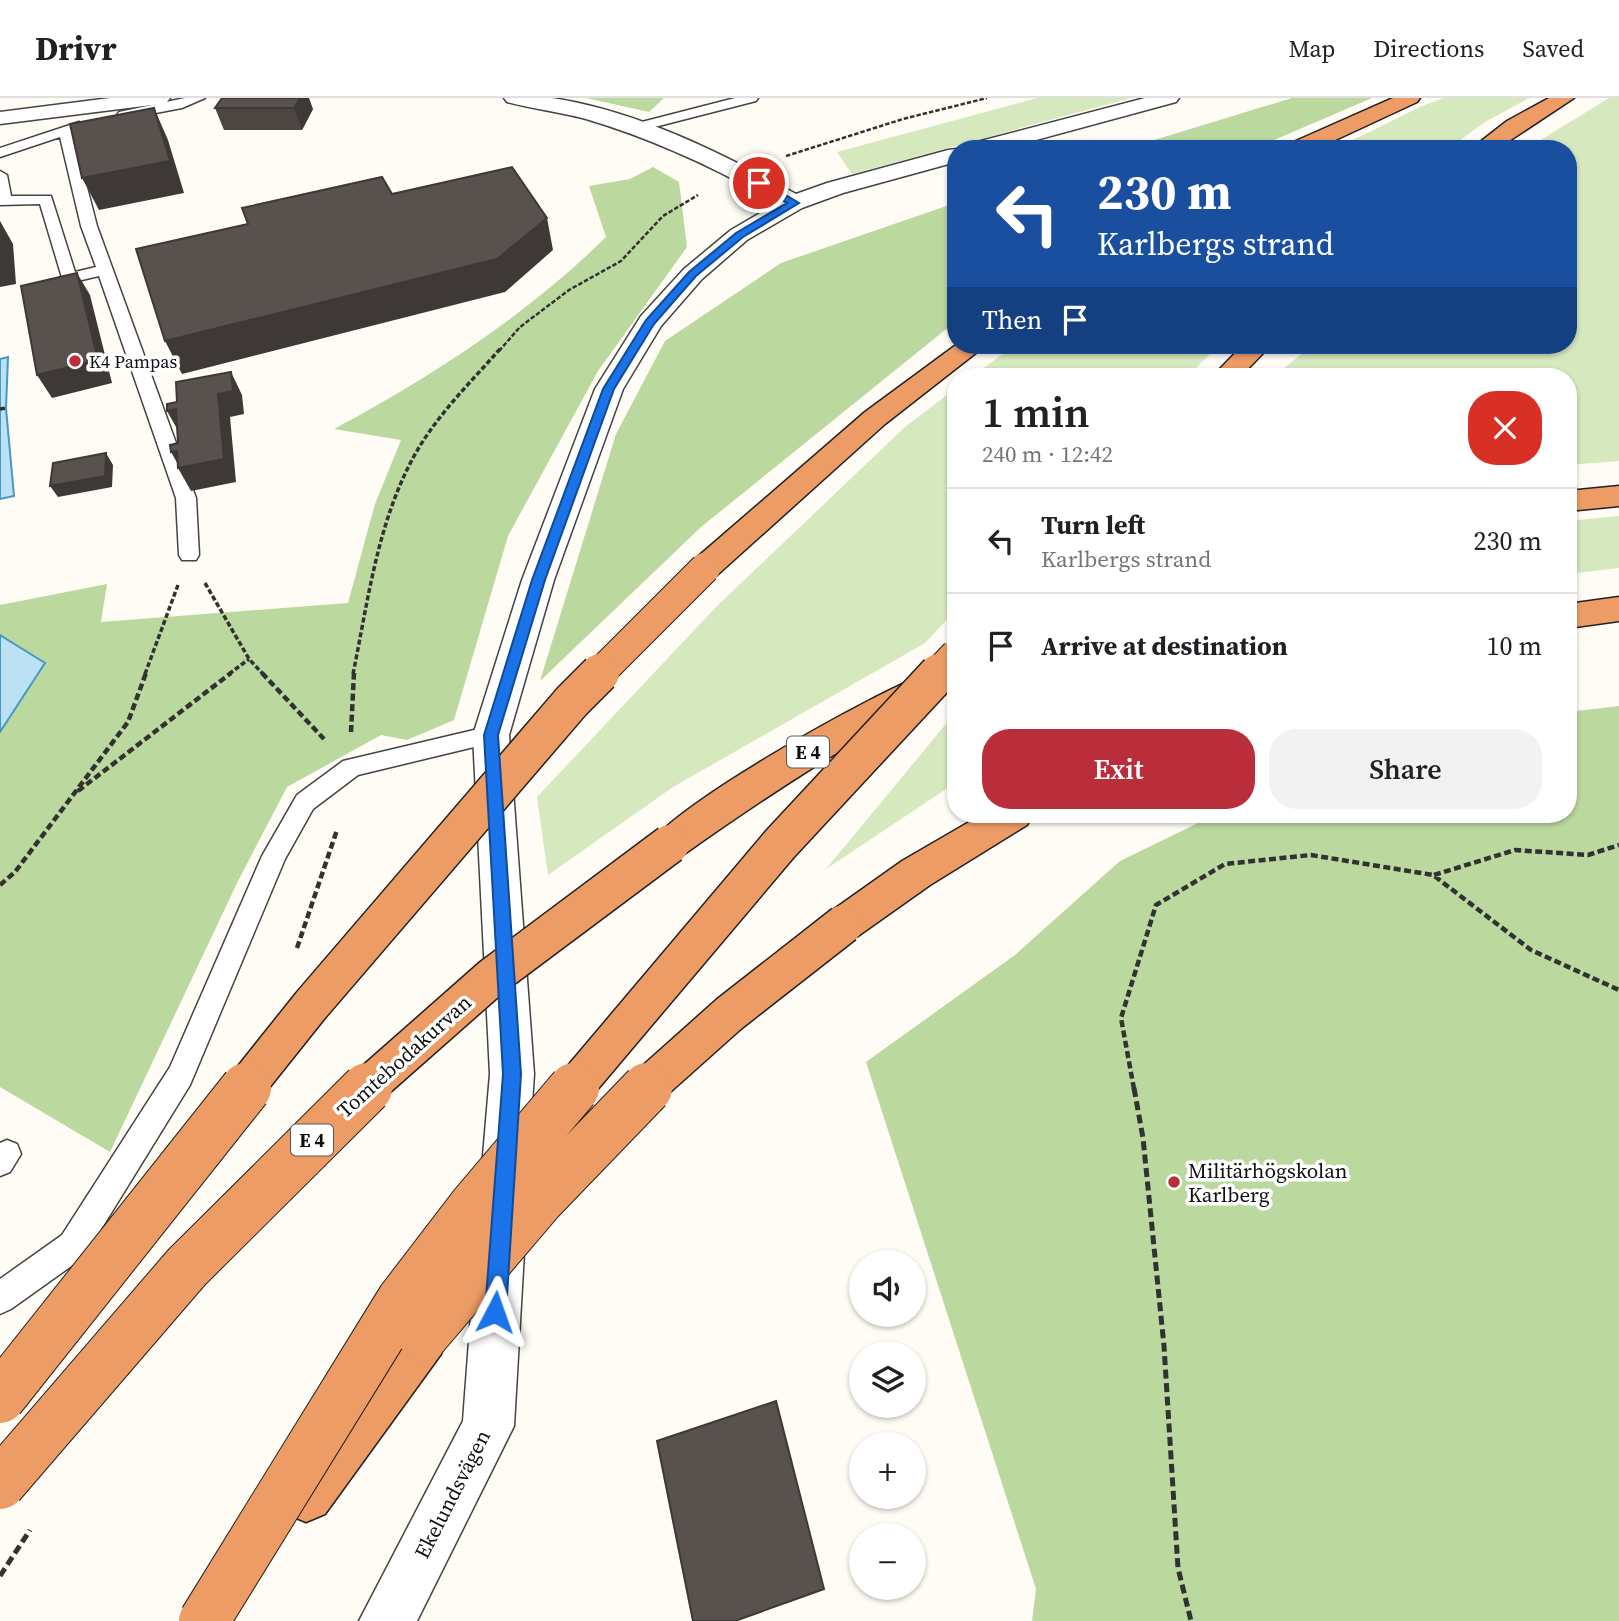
<!DOCTYPE html>
<meta charset="utf-8">
<style>
body{margin:0;font-family:"Source Serif 4",serif;background:#f2f2f2;color:#202124;height:100vh;display:flex;flex-direction:column;font-size:26px;white-space:nowrap}
*{box-sizing:border-box;margin:0}
p{font-size:23px;color:#757577}
.icon{flex:none;width:38px;height:38px;fill:none;stroke:currentColor;stroke-width:2;stroke-linecap:round;stroke-linejoin:round}
.map{position:relative;flex:1;overflow:hidden}
.side{position:absolute;left:947px;top:270px;width:630px;height:455px;display:flex;flex-direction:column;background:#fff;border-radius:28px;box-shadow:0 2px 5px #0004}
.side>*{flex:none}
.top-card{position:absolute;left:947px;top:42px;width:630px;height:214px;border-radius:28px;box-shadow:0 2px 5px #0004;background:#1a4fa0;color:#fff;overflow:hidden}
.controls{position:absolute;left:849px;top:1152px;display:grid;gap:14px}
.controls a{display:grid;place-items:center;width:77px;height:77px;border-radius:50%;background:#fff;box-shadow:0 2px 5px #0004;font-size:35px}
.pin{position:absolute;display:grid;place-items:center;width:60px;height:60px;color:#fff;margin:-30px;border:4px solid #fff;border-radius:50%;box-shadow:0 2px 7px #0007}
.me{position:absolute;width:77px;margin:-38px;rotate:4deg;stroke-linejoin:round;filter:drop-shadow(0 0 5px #0008)}
.turn{display:flex;align-items:center;gap:24px;height:147px;padding:0 35px;font-size:32px}
.turn .icon{width:91px;height:91px;stroke-width:2.5}
.turn b{display:block;font-size:49px;line-height:60px}
.then{display:flex;align-items:center;height:66px;padding:0 35px;background:#0003;gap:14px;font-size:26px}
.round{display:grid;place-items:center;flex:none;width:74px;height:74px;border-radius:28px;background:#f2f2f2}
.overview{display:flex;align-items:center;justify-content:space-between;height:119px;padding:0 35px}
h1{font-size:42px;font-weight:600;line-height:52px}
.cta{display:flex;gap:14px;margin-top:auto;padding:14px 35px}
.cta a{flex:1;height:80px;border-radius:28px;background:#ba2e3b;color:#fff;font-size:28px;font-weight:600;line-height:80px;text-align:center}
.cta a+a{background:#f2f2f2;color:#202124}
ul{padding:0;list-style:none}
li{display:flex;align-items:center;gap:21px;height:105px;padding:0 35px;border-top:2px solid #e0e0e0}
li div{flex:1}
li b{display:block;font-size:26px}
li em{font-style:normal}
header{display:flex;align-items:center;gap:42px;box-sizing:border-box;height:98px;padding:0 35px;background:#fff;border-bottom:2px solid #e0e0e0}
header strong{font-size:33px}
nav{display:flex;gap:38px;margin-inline-start:auto;font-size:24px}
.map>svg:first-child{display:block}
.green{fill:#d6e8be}
.forest{fill:#bbd89e}
.water{fill:#bbe1f3;stroke:#4699c6;stroke-width:2}
.lines{fill:none;stroke-linecap:round;stroke-linejoin:round}
.lane-casing{stroke:#434343;stroke-width:3}
.street-casing{stroke:#434343;stroke-width:3}
.highway-casing{stroke:#212121;stroke-width:3}
.path-far3{stroke:#323232;stroke-width:2.5;stroke-dasharray:4.5 2;stroke-linecap:butt}
.path-far2{stroke:#323232;stroke-width:3.5;stroke-dasharray:5 2.5;stroke-linecap:butt}
.path-far1{stroke:#323232;stroke-width:4.5;stroke-dasharray:7 3.5;stroke-linecap:butt}
.path{stroke:#323232;stroke-width:5;stroke-dasharray:9 4.5;stroke-linecap:butt}
.lane{fill:#fff;fill-rule:evenodd}
.street{fill:#fff;fill-rule:evenodd}
.highway{fill:#ec9c64;fill-rule:evenodd}
.highway-bridge-far2-casing{stroke:#212121;stroke-width:32;stroke-linecap:butt}
.highway-bridge-far1-casing{stroke:#212121;stroke-width:41;stroke-linecap:butt}
.highway-bridge-casing{stroke:#212121;stroke-width:52;stroke-linecap:butt}
.highway-bridge-far2{stroke:#ec9c64;stroke-width:30}
.highway-bridge-far1{stroke:#ec9c64;stroke-width:38}
.highway-bridge{stroke:#ec9c64;stroke-width:50}
.wall{fill:#4c4642}
.shaded-wall{fill:#3e3936}
.building{fill:#58514d;stroke:#3e3936;stroke-width:2}
.route{fill:#1a73e8;stroke:#114b97;stroke-width:2}
.poi-dot{fill:#ba2e3b;stroke:#fff;stroke-width:2.5}
.labels{text-anchor:middle;dominant-baseline:central;stroke-width:7;stroke-linejoin:round;paint-order:stroke}
.far-poi-label{font-size:18px;fill:#101010;stroke:#fff;text-anchor:start}
.shield{fill:#fff;stroke:#585858;stroke-width:2}
.shield-label{font-size:19px;font-weight:bold;fill:#101010}
.street-label{font-size:21px;fill:#101010;stroke:#fff}
.poi-label{font-size:21px;fill:#101010;stroke:#fff;text-anchor:start}
</style>
<header>
<strong>Drivr</strong>
<nav><a>Map</a><a>Directions</a><a>Saved</a></nav>
</header>
<div class="map">
<svg width="1619" height="1523" viewBox="0 0 1619 1523">
<rect width="100%" height="100%" fill="#fefcf4"/>
<path class="green" d="M1037 0H1131L852 76 837 54Z
M1443 0H1529L1485 24 1448 51H1335L1420 9Z
M1609 0H1619V363L1568 367V278H1275L1312 247H1568V51H1526Z
M1015 247H1219L1188 278H973Z
M955 291V513L925 545 673 689 548 777 537 699 716 509 905 329Z
M1619 418V470L1568 476V423Z
M955 615V685L826 771Z"/>
<path class="forest" d="M586 0H664L649 14Z
M1292 0H1372L1253 51H1125Z
M653 69 679 84 687 149 598 273 508 438 454 622 407 642 381 637 287 689 238 783 110 1054 0 989V634L45 565 0 537V507L107 486 101 524 348 505 375 406 401 342 334 331C431 279 527 217 606 139L589 88 630 81Z
M955 105V224L701 429 540 583 616 336 665 243 781 165Z
M1619 608V1523H1032L1036 1491 866 964 1015 857 1120 763 1200 724 1228 716H1568V614Z"/>
<path class="water" d="M8 259 6 310 14 398 0 401V261Z
M0 537 45 565 0 634Z"/>
<g class="lines">
<g class="lane-casing">
<path id="lane" d="M185 0H205L182 10 124 21 117 17 119 14Z
M735 0H758L756 3 639 33 632 29 634 26Z
M79 24 86 28 73 35 97 128 196 400 199 457 196 462H182L179 457 176 400 99 178 69 185 63 183 40 106 0 107V73L7 77 11 98H51L75 174 96 169 81 128 60 39 0 59V50Z
M491 628 499 631 502 637 499 643 358 677 313 711 285 761 190 987 84 1159 11 1211 0 1216V1181L62 1137 170 969 262 758 297 697 343 663Z
M7 1042 17 1046 21 1056 10 1074 0 1078V1045Z"/>
</g>
<g class="street-casing">
<path id="street" d="M110 0H170L167 4 160 6 0 26V14Z
M504 0C519 0 536 0 552 0 638 13 721 55 796 96L827 85 948 52 957 51 956 64 843 95 802 110 747 142 702 181 661 228 623 291 554 482 509 637 534 976 527 1081 520 1097 504 1104 488 1097 481 1081 490 976 473 637 522 482 595 291 641 218 684 171 731 132 777 105C716 70 653 41 586 21 560 14 533 11 507 4Z
M1145 0H1179L1176 4 1003 51H966L969 46Z
M501 1113 518 1120 525 1137 514 1328 417 1523H359L463 1323 477 1137 484 1120Z"/>
</g>
<g class="highway-casing">
<path id="highway" d="M1393 0H1420L1417 4 1316 51H1286L1289 46Z
M1549 0H1574L1497 51H1471L1507 23Z
M956 247H986L885 326 716 478 705 481 694 478 689 470 694 462 865 314Z
M1243 247H1271L1241 278H1213Z
M1619 388V408L1568 413V393Z
M1619 499V523L1568 530V506Z
M925 577 937 581 942 590 937 599C848 644 765 699 683 757L670 762 657 757 651 746C669 710 880 591 925 577Z
M983 716H1033L1027 727 930 787 858 838 844 843 830 838 824 826 830 814 902 763Z
M423 1213 441 1220 448 1238 441 1256 325 1416 306 1424 287 1416 279 1397 287 1378 405 1220Z"/>
</g>
<path class="path-far3" d="M786 58 903 21 987 0
M499 253 520 229 569 192 621 163 663 118 698 97"/>
<path class="path-far2" d="M0 311 6 310
M205 485 249 561 263 576
M145 576 178 487
M229 576 249 561
M353 576C368 503 377 427 413 360 435 319 470 285 500 251"/>
<path class="path-far1" d="M262 575 324 641
M351 634 354 575
M78 693 231 575
M1434 777 1515 752 1588 757 1619 747
M0 787 15 774 128 624 146 575
M297 850 337 732
M1134 991 1121 920 1156 807 1225 766 1311 757 1433 777 1531 852 1619 892"/>
<path class="path" d="M1134 990 1143 1040 1164 1248 1178 1470 1191 1523
M0 1478 30 1432"/>
<use href="#lane" class="lane"/>
<use href="#street" class="street"/>
<use href="#highway" class="highway"/>
<g class="highway-bridge-far2-casing">
<path id="highway-bridge-far2" d="M599 576 705 470
M937 576 956 556"/>
</g>
<g class="highway-bridge-far1-casing">
<path id="highway-bridge-far1" d="M244 991 311 907 572 603 600 575
M365 991 492 879 670 746
M573 991 780 746 939 575
M645 991 729 916 844 826"/>
</g>
<g class="highway-bridge-casing">
<path id="highway-bridge" d="M423 1238 539 1102 647 990
M0 1300 246 990
M0 1386 187 1169 367 990
M204 1523 402 1202 474 1108 574 990"/>
</g>
<use href="#highway-bridge-far2" class="highway-bridge-far2"/>
<use href="#highway-bridge-far1" class="highway-bridge-far1"/>
<use href="#highway-bridge" class="highway-bridge"/>
</g>
<path class="wall" d="M222 0 313 11 302 32H224L215 10Z"/>
<path class="shaded-wall" d="M300 0H309L313 11 302 32 294 10Z
M154 10 168 42 184 95 99 112 82 80Z
M547 120 553 152 505 194 182 276 165 243Z
M0 123 13 146 16 186 0 189Z
M77 175 90 197 112 285 52 300 37 277Z
M231 274 242 297 244 316 230 319 236 384 191 393 178 370H180L171 354 177 353 218 296Z
M176 311 180 336 167 313Z
M106 355 113 367 112 389 58 399 50 388Z"/>
<path class="building" d="M222 0H300L294 10H215Z
M154 10 170 63 82 80 70 26Z
M512 69 547 120 497 161 165 243 136 151 248 126 242 110 382 79 392 96Z
M0 124 2 164H0Z
M77 175 98 262 37 277 21 188Z
M231 274 233 293 218 296 224 361 178 370 177 353 171 354 170 347 178 345 176 311 167 313V306L177 304 176 284Z
M106 355 105 378 50 388 53 365Z
M776 1303 824 1491 735 1523H693L657 1343Z"/>
<path class="route" d="M756 83H762L799 105 743 139 696 178 654 226 614 291 545 482 498 637 521 976 506 1214 503 1221 495 1224 488 1221 485 1214 503 976 484 637 532 482 603 291 646 222 689 174 736 135 787 105 756 87Z"/>
<g class="poi-dot">
<circle cx="75" cy="263" r="7"/>
<circle cx="1174" cy="1084" r="7"/>
</g>
<g class="labels">
<g class="far-poi-label">
<text x="89" y="263">K4 Pampas</text>
</g>
<g class="shield">
<rect x="787" y="638.5" width="42" height="31" rx="5"/>
<rect x="291" y="1026.5" width="42" height="31" rx="5"/>
</g>
<g class="shield-label">
<text x="808" y="654">E 4</text>
<text x="312" y="1042">E 4</text>
</g>
<g class="street-label">
<text transform="translate(404 958) rotate(-42)">Tomtebodakurvan</text>
<text transform="translate(452 1396) rotate(-63)">Ekelundsvägen</text>
</g>
<g class="poi-label">
<text x="1188" y="1072">Militärhögskolan<tspan x="1188" dy="24">Karlberg</tspan></text>
</g>
</g>
</svg>
<div class="controls">
<a><svg class="icon" aria-label="sound" viewBox="0 0 24 24"><path d="M4 9h4l5-4v14l-5-4H4zM17 9q2 3 0 6"/></svg></a>
<a><svg class="icon" aria-label="layers" viewBox="0 0 24 24"><path d="M12 4l9 5-9 5-9-5zM3 14l9 5 9-5"/></svg></a>
<a>+</a>
<a>−</a>
</div>
<div class="pin" style="left:759px;top:85px;background:#d93025"><svg class="icon" aria-label="arrive" viewBox="0 0 24 24"><path d="M6 21V4h12l-3 4 3 4H6"/></svg></div>
<svg class="me" style="left:495px;top:1214px" viewBox="-20 -20 40 40"><path d="M0-17L14 15 0 8-14 15z" fill="#1a73e8" stroke="#fff" stroke-width="4"/></svg>
<div class="top-card">
<div class="turn"><svg class="icon" aria-label="left" viewBox="0 0 24 24"><path d="M17 20v-9H6M10 6l-5 5 5 5"/></svg><div><b>230 m</b>Karlbergs strand</div></div>
<div class="then">Then<svg class="icon" aria-label="arrive" viewBox="0 0 24 24"><path d="M6 21V4h12l-3 4 3 4H6"/></svg></div>
</div>
<section class="side">
<div class="overview"><div><h1>1 min</h1><p>240 m · 12:42</p></div><a class="round" style="background:#d93025;color:#fff"><svg class="icon" aria-label="close" viewBox="0 0 24 24"><path d="M6 6l12 12M18 6L6 18"/></svg></a></div>
<ul>
<li><svg class="icon" aria-label="left" viewBox="0 0 24 24"><path d="M17 20v-9H6M10 6l-5 5 5 5"/></svg><div><b>Turn left</b><p>Karlbergs strand</p></div><em>230 m</em></li>
<li><svg class="icon" aria-label="arrive" viewBox="0 0 24 24"><path d="M6 21V4h12l-3 4 3 4H6"/></svg><div><b>Arrive at destination</b></div><em>10 m</em></li>
</ul>
<div class="cta"><a>Exit</a><a>Share</a></div>
</section>
</div>
